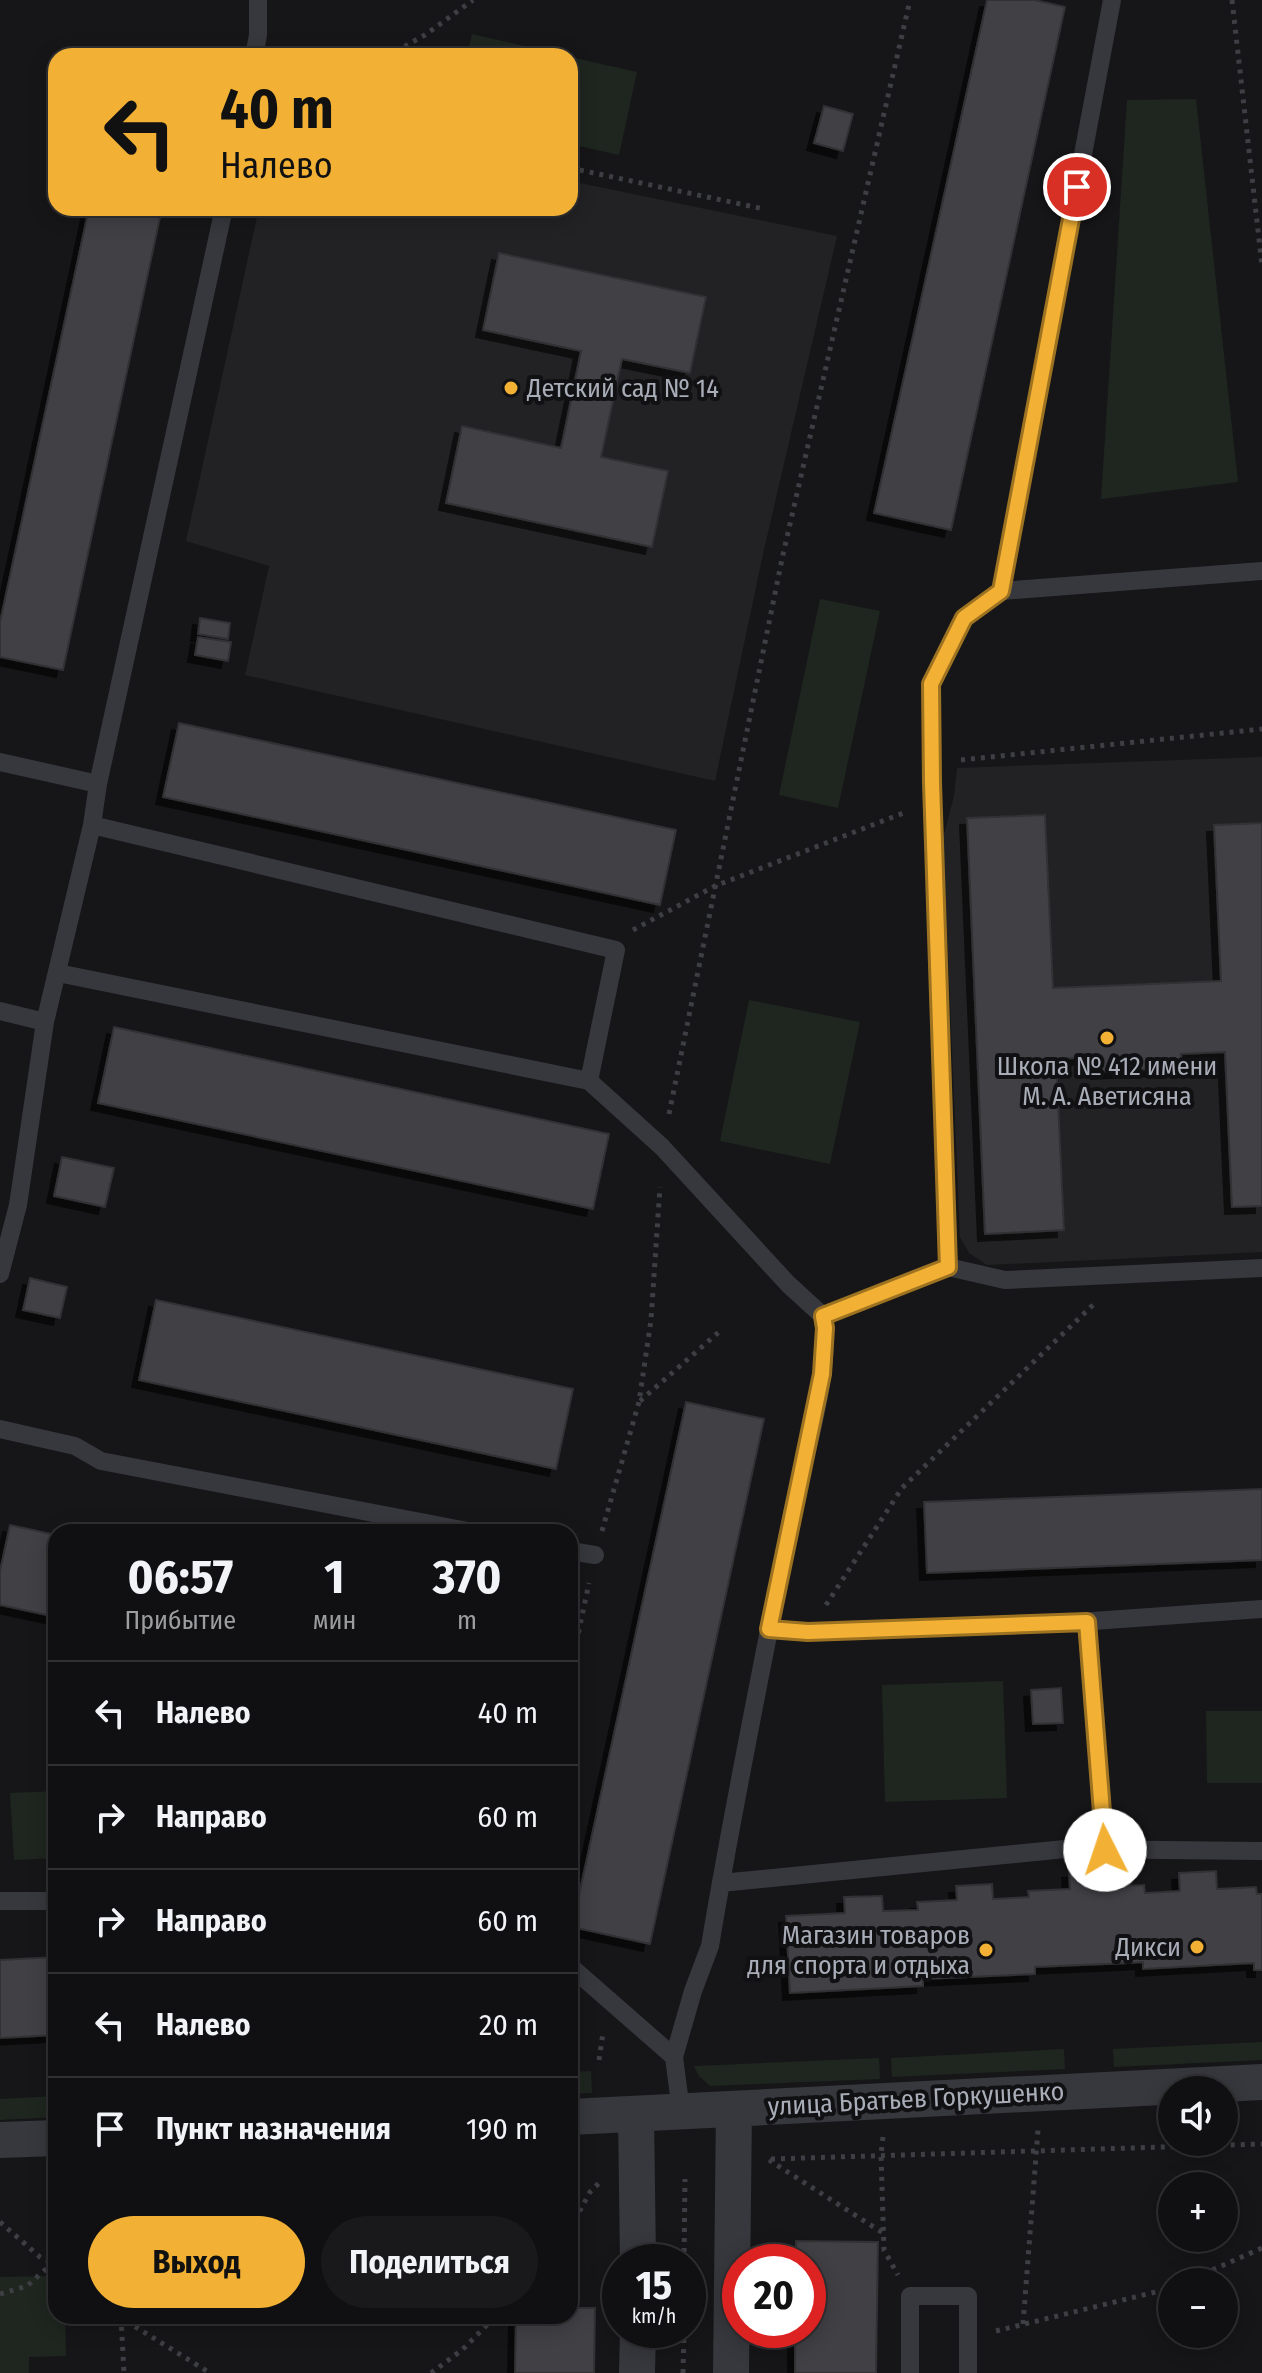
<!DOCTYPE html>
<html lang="ru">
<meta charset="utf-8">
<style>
body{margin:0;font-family:"Fira Sans Condensed",sans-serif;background:#19191b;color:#f1f3f6;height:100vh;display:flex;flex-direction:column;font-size:30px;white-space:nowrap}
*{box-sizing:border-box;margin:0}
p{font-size:26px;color:#9c9d9f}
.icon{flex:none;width:44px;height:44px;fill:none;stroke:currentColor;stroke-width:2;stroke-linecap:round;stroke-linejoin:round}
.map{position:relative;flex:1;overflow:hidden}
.panel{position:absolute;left:48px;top:1524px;width:530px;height:800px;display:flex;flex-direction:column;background:#101012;border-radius:24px;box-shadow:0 4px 20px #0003,0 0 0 2px #303032}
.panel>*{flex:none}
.guide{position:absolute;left:48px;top:48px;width:530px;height:168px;border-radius:24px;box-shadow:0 4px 20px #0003,0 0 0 2px #303032;background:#f2b134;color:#111;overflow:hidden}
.fabs{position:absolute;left:1158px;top:2076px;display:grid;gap:16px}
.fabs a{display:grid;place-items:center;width:80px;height:80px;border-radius:50%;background:#101012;box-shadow:0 4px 20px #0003,0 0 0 2px #303032;font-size:40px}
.speed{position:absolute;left:602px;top:2244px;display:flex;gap:16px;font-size:40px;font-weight:700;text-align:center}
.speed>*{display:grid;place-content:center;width:104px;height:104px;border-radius:50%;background:#101012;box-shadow:0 4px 20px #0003,0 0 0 2px #303032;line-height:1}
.speed small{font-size:20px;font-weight:400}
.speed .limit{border:12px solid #d22;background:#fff;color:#111}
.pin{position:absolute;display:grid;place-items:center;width:68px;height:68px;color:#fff;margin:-34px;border:4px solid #fff;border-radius:50%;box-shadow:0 2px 8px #0007}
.me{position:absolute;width:88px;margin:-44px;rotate:356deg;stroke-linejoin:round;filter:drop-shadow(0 0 6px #0008)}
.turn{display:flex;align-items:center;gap:28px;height:168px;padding:0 40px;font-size:36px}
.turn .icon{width:104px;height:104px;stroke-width:2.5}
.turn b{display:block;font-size:56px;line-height:68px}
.eta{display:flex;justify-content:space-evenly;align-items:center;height:136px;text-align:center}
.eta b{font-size:48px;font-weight:700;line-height:56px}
.button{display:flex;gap:16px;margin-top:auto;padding:16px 40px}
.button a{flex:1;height:92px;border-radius:48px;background:#f2b134;color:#111;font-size:32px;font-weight:700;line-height:92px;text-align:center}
.button a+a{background:#19191b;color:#f1f3f6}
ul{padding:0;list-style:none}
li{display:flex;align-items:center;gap:24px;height:104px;padding:0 40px;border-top:2px solid #303032}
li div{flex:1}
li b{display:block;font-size:30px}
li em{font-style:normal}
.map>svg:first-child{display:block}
.built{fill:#222225}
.green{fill:#1e261f}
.building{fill:#404145;stroke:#303034;stroke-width:2;filter:url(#shadow)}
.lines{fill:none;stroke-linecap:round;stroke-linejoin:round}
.path{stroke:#3d3f44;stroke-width:5;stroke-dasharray:4 6;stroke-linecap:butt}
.service{stroke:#37383d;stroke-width:18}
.minor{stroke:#37383d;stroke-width:36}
.route-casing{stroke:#9d7322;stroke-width:20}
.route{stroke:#f2b134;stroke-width:14}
.poi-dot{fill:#f2b134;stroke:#111113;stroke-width:3}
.labels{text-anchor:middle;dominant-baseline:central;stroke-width:8;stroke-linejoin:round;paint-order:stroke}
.poi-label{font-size:26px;fill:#a8adb8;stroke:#111113;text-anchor:end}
.street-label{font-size:26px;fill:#a8adb8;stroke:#111113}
</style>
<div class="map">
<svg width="1262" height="2373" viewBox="0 0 1262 2373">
<defs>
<filter id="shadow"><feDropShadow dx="-7" dy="7" stdDeviation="0" flood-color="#0009"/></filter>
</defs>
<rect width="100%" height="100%" fill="#161618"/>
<path class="built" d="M570 181 837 236 763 554 715 781 245 675 269 566 186 541 259 208H570Z
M1262 757V1252L987 1265 969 1253 960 1237 943 838 954 796 957 768Z"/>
<path class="green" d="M472 34 567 56H467Z
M570 57 637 72 619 155 570 144Z
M1196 99 1238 482 1101 499 1127 100Z
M820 599 880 611 838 808 779 795Z
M749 1000 860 1022 830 1164 720 1141Z
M1003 1681 1007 1798 885 1802 882 1685Z
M1206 1711H1262V1783H1207Z
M56 1791V1858L14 1860 10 1793Z
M1262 2042V2060L1114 2067 1113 2049Z
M1064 2049 1065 2069 892 2077 891 2058Z
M879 2058 880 2079 710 2086 699 2076 694 2066Z
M591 2071 592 2093 570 2094V2072Z
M56 2096V2117L0 2120V2099Z
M56 2276V2316H65L66 2356 29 2357V2373H0V2277Z"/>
<path class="building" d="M987 0H1035L1065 7 951 530 874 513Z
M824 106 853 114 843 151 814 143Z
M89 208H162L63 670 0 657V622Z
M499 253 706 297 690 373 622 359 601 457 668 471 652 547 446 503 462 426 561 448 581 351 483 330Z
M200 618 230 623 228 639 198 634Z
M198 637 231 642 228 661 195 655Z
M179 723 676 830 660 905 163 797Z
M1045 815 1053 988 1221 981 1214 825 1262 823V1206L1232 1207 1225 1052 1181 1054 1182 1068 1098 1072 1097 1057 1056 1059 1064 1230 985 1234 967 818Z
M114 1027 609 1134 593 1209 98 1103Z
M62 1157 114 1168 105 1207 54 1196Z
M30 1278 67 1287 60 1318 23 1310Z
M156 1300 573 1389 556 1469 139 1380Z
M686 1402 764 1419 650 1944 572 1927Z
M1262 1489V1560L927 1573 924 1502Z
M10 1525 56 1535V1617L0 1605V1571Z
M1061 1688 1063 1723 1033 1724 1031 1690Z
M1103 1870 1104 1887 1144 1885 1145 1893 1180 1891 1179 1873 1216 1871 1217 1889 1256 1887 1257 1894H1262V1970H1254V1963L1143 1969V1962L1129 1963 1035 1967V1974L923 1979V1986L790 1993 786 1916 845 1913 844 1897 882 1896 883 1911 918 1910 917 1902 957 1900 956 1886 992 1884 993 1899 1029 1897 1028 1891 1070 1889 1069 1871Z
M56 1957V2035L0 2038V1960Z
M796 2241 878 2242 876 2373H795V2330H808V2262H796Z
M570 2308H595L594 2373H515L516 2316H570Z"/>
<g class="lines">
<path class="path" d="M1232 0 1262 266
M387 56 425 35 473 0
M570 168 764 209
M961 760 1262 729
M633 930 715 886 906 812
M669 1114 782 559 910 0
M640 1401 720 1331
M602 1531 639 1402 651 1320 660 1187
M826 1605 902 1488 1095 1303
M570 1672 589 1583
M599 2060 603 2033
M883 2137 881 2154 884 2250 898 2275
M771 2159 1262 2144
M769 2160 883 2233
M0 2222 40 2257 56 2265
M570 2229 590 2192 599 2183
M684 2262 685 2179
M1185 2282 1262 2248
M0 2294 27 2286 56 2260
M118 2316 210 2373
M121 2317 124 2373
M1023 2324 1038 2130
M996 2331 1172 2288
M431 2373 462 2350 496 2316
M683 2373 684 2330"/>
<path class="service" d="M254 56 258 35V0
M1001 591 1112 0
M0 762 98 784 92 825 45 1022 0 1011
M98 784 224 208
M58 973 589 1081 616 950 92 825
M589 1081 662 1147 788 1284 823 1316
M948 1267 1005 1280 1262 1268
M0 1274 18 1205 45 1022
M0 1429 75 1446 101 1461 473 1532
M570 1551 595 1555
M1087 1622 1105 1850
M769 1629 808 1632 1079 1622 1262 1609
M721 1883 1065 1849 1262 1851
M0 1901H56
M570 1966 674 2057
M681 2111 674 2057 693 1991 710 1946C734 1801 764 1657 792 1514 804 1456 832 1373 823 1316L948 1267 932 783 931 684 964 618 1001 591 1262 571
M910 2373V2296H968V2373"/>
<path class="minor" d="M636 2114 638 2262
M570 2117 1262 2082
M0 2140 56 2138
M637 2373 638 2330
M731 2373 734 2109"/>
</g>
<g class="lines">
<g class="route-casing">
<path id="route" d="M1077 187 1001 591 964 618 931 684 932 783 948 1267 823 1316 825 1328 822 1374 769 1629 808 1632 1087 1622 1105 1850"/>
</g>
<use href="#route" class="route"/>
</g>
<g class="poi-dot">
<circle cx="511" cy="388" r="8"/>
<circle cx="1107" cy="1038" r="8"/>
<circle cx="1197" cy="1947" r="8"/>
<circle cx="986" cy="1950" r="8"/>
</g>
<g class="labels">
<g class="poi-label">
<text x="527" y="388" text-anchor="start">Детский сад № 14</text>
<text x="1107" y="1066" text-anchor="middle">Школа № 412 имени<tspan x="1107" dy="30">М. А. Аветисяна</tspan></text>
<text x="970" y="1935">Магазин товаров<tspan x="970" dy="30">для спорта и отдыха</tspan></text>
<text x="1181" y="1947">Дикси</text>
</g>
<g class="street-label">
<text transform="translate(916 2099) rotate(-3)">улица Братьев Горкушенко</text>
</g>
</g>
</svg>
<div class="fabs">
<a><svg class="icon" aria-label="sound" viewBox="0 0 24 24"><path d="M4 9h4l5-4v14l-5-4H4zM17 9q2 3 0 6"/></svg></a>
<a>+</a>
<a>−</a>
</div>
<div class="speed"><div>15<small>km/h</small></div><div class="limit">20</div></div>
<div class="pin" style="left:1077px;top:187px;background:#d93025"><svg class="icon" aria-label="arrive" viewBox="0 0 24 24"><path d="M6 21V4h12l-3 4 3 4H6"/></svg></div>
<svg class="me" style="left:1105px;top:1850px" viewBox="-20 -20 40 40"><circle r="19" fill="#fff"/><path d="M0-13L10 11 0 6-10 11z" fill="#f2b134"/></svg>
<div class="guide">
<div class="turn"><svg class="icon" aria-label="left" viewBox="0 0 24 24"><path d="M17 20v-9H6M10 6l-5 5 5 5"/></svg><div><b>40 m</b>Налево</div></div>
</div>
<section class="panel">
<div class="eta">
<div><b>06:57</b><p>Прибытие</p></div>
<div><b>1</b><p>мин</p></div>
<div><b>370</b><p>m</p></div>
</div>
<ul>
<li><svg class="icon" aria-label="left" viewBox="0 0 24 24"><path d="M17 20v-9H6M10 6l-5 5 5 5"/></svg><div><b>Налево</b></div><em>40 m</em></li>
<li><svg class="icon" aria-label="right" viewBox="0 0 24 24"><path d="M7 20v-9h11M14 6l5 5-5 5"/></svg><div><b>Направо</b></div><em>60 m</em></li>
<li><svg class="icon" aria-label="right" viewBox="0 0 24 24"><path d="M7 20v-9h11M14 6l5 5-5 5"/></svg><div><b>Направо</b></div><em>60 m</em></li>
<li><svg class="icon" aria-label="left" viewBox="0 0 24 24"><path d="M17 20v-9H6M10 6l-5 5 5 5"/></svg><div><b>Налево</b></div><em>20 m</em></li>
<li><svg class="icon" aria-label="arrive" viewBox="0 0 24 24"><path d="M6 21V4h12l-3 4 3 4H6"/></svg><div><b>Пункт назначения</b></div><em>190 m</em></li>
</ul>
<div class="button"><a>Выход</a><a>Поделиться</a></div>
</section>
</div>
